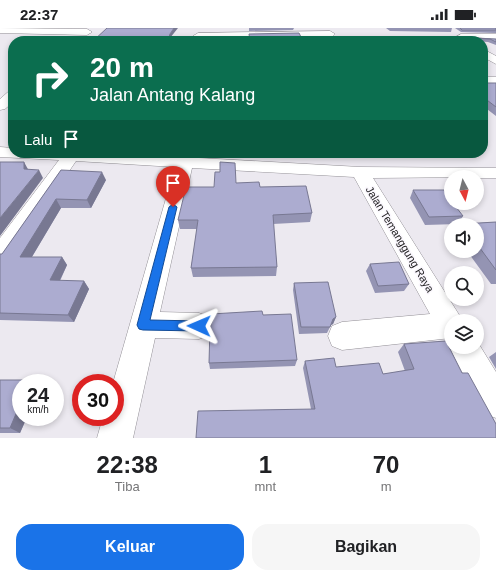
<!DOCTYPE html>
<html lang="id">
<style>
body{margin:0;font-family:Helvetica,sans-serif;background:#f6f6f6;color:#202124;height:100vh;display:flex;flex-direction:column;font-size:15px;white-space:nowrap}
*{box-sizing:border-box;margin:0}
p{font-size:13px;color:#757577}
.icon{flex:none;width:22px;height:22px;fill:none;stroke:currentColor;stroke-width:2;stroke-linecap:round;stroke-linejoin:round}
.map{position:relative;height:410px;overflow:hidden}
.drawer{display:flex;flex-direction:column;background:#fff;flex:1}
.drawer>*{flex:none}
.guide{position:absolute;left:8px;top:8px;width:480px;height:122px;border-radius:16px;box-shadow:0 2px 6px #0003;background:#0b6e4f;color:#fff;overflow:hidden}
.needle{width:26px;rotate:173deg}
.buttons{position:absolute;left:444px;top:142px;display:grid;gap:8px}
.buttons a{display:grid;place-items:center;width:40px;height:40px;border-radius:50%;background:#fff;box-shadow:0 2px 6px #0003;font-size:20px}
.speed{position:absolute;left:12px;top:346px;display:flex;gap:8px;font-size:20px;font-weight:700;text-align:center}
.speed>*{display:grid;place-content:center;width:52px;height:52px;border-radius:50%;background:#fff;box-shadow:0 2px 6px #0003;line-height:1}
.speed small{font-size:10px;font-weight:400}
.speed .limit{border:6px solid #d22;background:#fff;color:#111}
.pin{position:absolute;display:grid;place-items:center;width:34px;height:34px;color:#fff;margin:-41px -17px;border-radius:50% 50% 50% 0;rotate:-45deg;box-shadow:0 0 4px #0007}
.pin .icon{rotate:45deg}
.me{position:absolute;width:44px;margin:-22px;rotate:271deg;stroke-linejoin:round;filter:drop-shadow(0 0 3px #0008)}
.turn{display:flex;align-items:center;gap:14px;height:84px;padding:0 16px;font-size:18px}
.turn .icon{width:52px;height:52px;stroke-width:2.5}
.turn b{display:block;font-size:28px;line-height:34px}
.then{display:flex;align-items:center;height:38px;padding:0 16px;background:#0003;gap:8px;font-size:15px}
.eta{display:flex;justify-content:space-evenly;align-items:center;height:68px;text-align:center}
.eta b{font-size:24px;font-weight:700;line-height:28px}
.primary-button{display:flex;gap:8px;margin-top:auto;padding:8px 16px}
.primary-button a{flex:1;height:46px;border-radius:16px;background:#1a73e8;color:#fff;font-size:16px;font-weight:700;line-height:46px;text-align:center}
.primary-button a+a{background:#f6f6f6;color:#202124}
.status{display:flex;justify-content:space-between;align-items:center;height:28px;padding:0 20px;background:#fff;direction:ltr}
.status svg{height:11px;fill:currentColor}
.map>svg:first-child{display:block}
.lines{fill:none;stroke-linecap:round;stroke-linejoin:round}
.minor-casing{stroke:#928f95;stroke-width:1}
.minor{fill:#fff;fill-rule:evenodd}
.wall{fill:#9494b3}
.shaded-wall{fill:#787892}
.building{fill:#acacd0;stroke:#787892}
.route{fill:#1a73e8;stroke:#114b97}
.labels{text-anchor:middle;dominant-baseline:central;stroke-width:3;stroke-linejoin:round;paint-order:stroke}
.street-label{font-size:11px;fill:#232224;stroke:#faf7fd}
</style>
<div class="status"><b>22:37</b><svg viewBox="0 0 49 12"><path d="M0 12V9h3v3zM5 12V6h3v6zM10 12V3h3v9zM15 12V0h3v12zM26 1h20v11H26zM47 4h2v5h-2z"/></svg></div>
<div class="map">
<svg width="496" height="410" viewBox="0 0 496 410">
<rect width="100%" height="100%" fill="#ece9f0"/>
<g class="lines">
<g class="minor-casing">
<path id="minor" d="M0 0 87 1 92 4 87 7 0 5Z
M330 3 335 6 333 8 198 11 193 8 198 5Z
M461 6H496V12L458 11 456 9Z
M483 21 496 28V36L483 29Z
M483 49H496V57H483Z
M13 63V74L5 81 0 82V71L8 64Z
M0 119 13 120V125H111L360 139 496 140V150H477V149L373 150 463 293H451V310L342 322 332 318 328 308 332 298 342 294 430 286 354 149 192 140 160 284 199 285 209 289 213 298 209 307 199 311 155 310 133 410H97L103 389H115V355H113L175 139 76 133 8 233 0 236V210L59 132 0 129Z
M477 313 496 344V390L484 386 449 319 451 315V319H477Z"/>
</g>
<use href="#minor" class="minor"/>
</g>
<path class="wall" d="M249 0H294L293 2 249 3Z
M386 0H452L451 4 390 3Z
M455 0H496V5L461 4Z
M475 10 496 11V17L488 14 474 13Z
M483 55H496V88L483 78Z
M220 125H255V130H220Z
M61 142 106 152 91 180H61L32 229H62L67 237 60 253H84L89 261 74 294 0 292V226H2Z
M236 155 260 159 312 185 310 194 273 196 277 239 276 248 193 249 191 240 197 201H180L178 192Z
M413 162 463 188 458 196 425 197 410 170Z
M496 194V256H491L467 223H477V197H462V196Z
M370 236 409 256 404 263 375 265 366 243Z
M294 255 336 289 333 296 331 297 327 305 299 306 293 262Z
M211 286 263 287 297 332 295 338 210 341 209 335 213 294Z
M404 316 462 345 496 396 311 381 303 340 305 333 336 339 383 346 405 343 398 324Z
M496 324V341L489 329Z
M0 352H31L36 355H21V389H27L20 405H0Z"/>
<path class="shaded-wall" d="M174 0H178L170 10 169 13H156L170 6Z
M24 134 29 143 24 141Z
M39 142 43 150 0 208V190Z
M102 144 106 152 91 180 87 172Z
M56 171 61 180 27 237 20 229Z
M62 229 67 237 56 260 50 252Z
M84 253 89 261 74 294 68 287Z
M336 289 333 296 331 297 333 291Z
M31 352 36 355H29Z
M21 374V389H27L20 405 10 400Z"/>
<path class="building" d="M107 0H174L170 6 168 12 156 13H93Z
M460 0H496V2H462Z
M299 5 303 13H250L249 6Z
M475 10 496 11V14L490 11Z
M483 55H496V79L483 69Z
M0 134H24V141L39 142 0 190Z
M220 134 235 135 236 155 259 154 260 159 306 158 312 185 273 187 277 239 191 240 198 192H178L186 159H214L215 144H220Z
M61 142 102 144 87 172 56 171 20 229H62L50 252 84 253 68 287 0 285V226H2Z
M413 162H444L451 172V175H453L463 188 429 189Z
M496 194V242L477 216V197H463L462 196Z
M399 234 409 256 378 258 370 236Z
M328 254 336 289 333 291 330 299H301L294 255Z
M262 283 263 287 291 286 297 332 209 335 210 299 213 292 211 286Z
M446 313 462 345H468L496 396V410H196L198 383 315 381 305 333 334 330 336 339 379 335 383 346 414 341 404 316Z
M0 352H31L29 355H21V374L10 400H0Z"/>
<path class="route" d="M173 176 177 179 150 292 199 293 203 294 205 298 203 302 199 303 143 302 139 301 137 297 169 179Z"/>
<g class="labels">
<g class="street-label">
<text transform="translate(400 211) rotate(59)">Jalan Temanggung Raya</text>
</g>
</g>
</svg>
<div class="buttons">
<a><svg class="needle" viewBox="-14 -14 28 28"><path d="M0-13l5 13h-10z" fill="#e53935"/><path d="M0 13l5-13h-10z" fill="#757577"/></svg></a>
<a><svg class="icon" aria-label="sound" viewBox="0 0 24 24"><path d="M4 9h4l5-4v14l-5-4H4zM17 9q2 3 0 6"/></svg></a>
<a><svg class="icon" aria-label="search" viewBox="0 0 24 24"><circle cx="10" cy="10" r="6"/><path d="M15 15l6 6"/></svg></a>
<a><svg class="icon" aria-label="layers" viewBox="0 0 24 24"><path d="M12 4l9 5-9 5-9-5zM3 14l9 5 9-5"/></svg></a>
</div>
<div class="speed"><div>24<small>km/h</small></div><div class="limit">30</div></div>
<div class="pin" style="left:173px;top:179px;background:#d93025"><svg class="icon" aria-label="arrive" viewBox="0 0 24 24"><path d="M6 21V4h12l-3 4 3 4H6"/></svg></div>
<svg class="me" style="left:199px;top:298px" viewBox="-20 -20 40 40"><path d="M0-17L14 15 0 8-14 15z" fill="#1a73e8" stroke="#fff" stroke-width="4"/></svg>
<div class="guide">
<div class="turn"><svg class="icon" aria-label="right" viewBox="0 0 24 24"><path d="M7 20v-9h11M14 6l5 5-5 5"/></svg><div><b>20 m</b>Jalan Antang Kalang</div></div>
<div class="then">Lalu<svg class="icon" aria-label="arrive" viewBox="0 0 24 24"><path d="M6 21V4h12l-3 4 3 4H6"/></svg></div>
</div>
</div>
<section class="drawer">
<div class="eta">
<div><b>22:38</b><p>Tiba</p></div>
<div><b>1</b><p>mnt</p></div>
<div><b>70</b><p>m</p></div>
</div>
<div class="primary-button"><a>Keluar</a><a>Bagikan</a></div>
</section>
